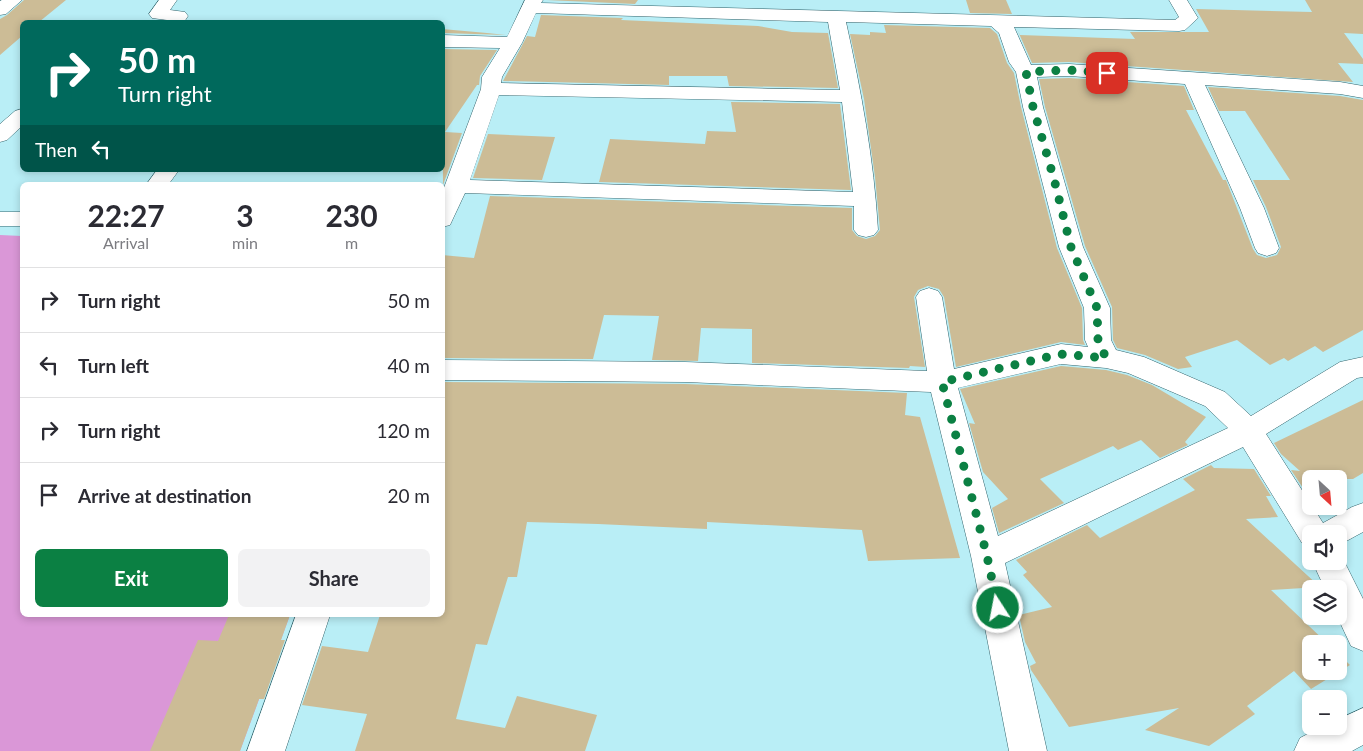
<!DOCTYPE html>
<meta charset="utf-8">
<style>
body{margin:0;font-family:Lato,sans-serif;background:#f2f2f3;color:#2b2b33;height:100vh;display:flex;flex-direction:column;font-size:19px;white-space:nowrap}
*{box-sizing:border-box;margin:0}
p{font-size:16px;color:#7c7c81}
.icon{flex:none;width:28px;height:28px;fill:none;stroke:currentColor;stroke-width:2;stroke-linecap:round;stroke-linejoin:round}
.map{position:relative;flex:1;overflow:hidden}
.side{position:absolute;left:20px;top:182px;width:425px;height:435px;display:flex;flex-direction:column;background:#fff;border-radius:8px;box-shadow:0 2px 8px #0003}
.side>*{flex:none}
.top-card{position:absolute;left:20px;top:20px;width:425px;height:152px;border-radius:8px;box-shadow:0 2px 8px #0003;background:#00695c;color:#fff;overflow:hidden}
.needle{width:32px;rotate:154deg}
.controls{position:absolute;left:1302px;top:470px;display:grid;gap:10px}
.controls a{display:grid;place-items:center;width:45px;height:45px;border-radius:8px;background:#fff;box-shadow:0 2px 8px #0003;font-size:25px}
.pin{position:absolute;display:grid;place-items:center;width:42px;height:42px;color:#fff;margin:-21px;border-radius:10px;box-shadow:0 2px 8px #0006}
.me{position:absolute;width:55px;margin:-28px;rotate:349deg;stroke-linejoin:round;filter:drop-shadow(0 0 4px #0008)}
.turn{display:flex;align-items:center;gap:18px;height:105px;padding:0 15px;font-size:22px}
.turn .icon{width:65px;height:65px;stroke-width:2.5}
.turn b{display:block;font-size:35px;line-height:42px}
.then{display:flex;align-items:center;height:48px;padding:0 15px;background:#0003;gap:10px;font-size:19px}
.eta{display:flex;justify-content:space-evenly;align-items:center;height:85px;text-align:center}
.eta b{font-size:30px;font-weight:700;line-height:35px}
.primary-button{display:flex;gap:10px;margin-top:auto;padding:10px 15px}
.primary-button a{flex:1;height:58px;border-radius:8px;background:#0b8043;color:#fff;font-size:20px;font-weight:700;line-height:58px;text-align:center}
.primary-button a+a{background:#f2f2f3;color:#2b2b33}
ul{padding:0;list-style:none}
li{display:flex;align-items:center;gap:15px;height:65px;padding:0 15px;border-top:1px solid #e1e1e2}
li div{flex:1}
li b{display:block;font-size:19px}
li em{font-style:normal}
.map>svg:first-child{display:block}
.green{fill:#da97d7}
.building{fill:#ccbc96}
.lines{fill:none;stroke-linecap:round;stroke-linejoin:round}
.street-casing{stroke:#33646c;stroke-width:1}
.street{fill:#fff;fill-rule:evenodd}
.route{stroke:#0b8043;stroke-width:9;stroke-dasharray:0 16.2}
</style>
<div class="map">
<svg width="1363" height="751" viewBox="0 0 1363 751">
<rect width="100%" height="100%" fill="#b9eef6"/>
<path class="green" d="M0 235 22 236V615H290L240 751H0Z"/>
<path class="building" d="M24 0H66L39 22H22V36L0 55V19L7 15Z
M546 0H638L635 4Z
M966 0H1006L1012 14 970 13Z
M1305 0H1363V34L1344 33 1363 59V64L1338 63 1353 82 1069 62 1032 63 1017 29 1020 35 1135 39 1130 32H1209L1196 9 1312 12Z
M541 15 623 18 621 20 758 26 792 32 828 33 838 88 729 86 727 76H669V85L503 81 527 36 535 37Z
M884 25 990 28 997 34 1007 63 1014 73 1021 107 1057 248 1082 308 1083 340 1085 345 1061 342 956 367 944 297 939 289 928 286 918 290 914 297 925 367 910 366 909 368 752 363V329L701 328 698 361 652 360 659 316 604 315 593 359 442 358V255L474 258 490 196 852 208V230L857 236 866 239 875 236 880 230 875 177 864 99 850 34 870 35V32L886 33Z
M442 29 487 33 506 35 442 33Z
M442 49 497 50 480 76 479 85H477L445 132 462 133 443 185Z
M1069 78 1184 86 1194 110H1186L1223 180H1226L1253 249 1257 255 1266 258 1277 255 1281 247 1266 207 1253 180H1290L1245 111H1219L1208 87 1340 96 1363 100V330L1323 352 1315 346 1288 361 1284 358 1270 365 1237 340 1185 357 1192 367 1178 369 1145 355 1117 348 1113 340 1112 307 1085 246 1045 107 1039 79Z
M731 102 840 104 851 190 599 182 610 139 705 144 707 131 736 132Z
M488 134 555 137 542 180 473 178Z
M1061 366 1106 370 1127 375 1152 385 1206 417 1185 442 1188 445 1160 458 1141 440 1118 450 1113 446 1040 479 1064 503 999 533 992 508 1008 499 983 472 969 423 975 424 960 389Z
M442 382 685 384 907 393 905 415 920 417 960 558 868 561 862 530 707 522V529L598 524 527 522 517 577H508L487 645 476 644 456 719 505 728 517 696 597 715 585 751H355L367 714 302 705 322 646 368 652 380 615H442Z
M1363 400V473L1353 479H1311V487L1305 491 1291 470 1300 471 1281 454 1274 443Z
M1211 465 1214 468 1254 469 1271 496H1266L1278 517 1246 519 1320 587 1271 590 1328 644H1311V671H1339V654L1350 665 1311 689 1294 671 1247 706 1255 714 1209 746 1145 730 1179 708 1069 727 1031 670 1030 666 1036 663 1025 642 1019 615 1052 607 1023 575 1027 572 1016 560 1087 525 1100 538 1195 490 1183 479Z
M229 615H290L281 640H285L264 699H259L240 751H150L198 640 218 641Z"/>
<g class="lines">
<g class="street-casing">
<path id="street" d="M2 0H22L6 14 0 15V1Z
M159 0H177L170 10 185 12 188 16 184 22H166L167 20 152 18 149 14Z
M525 0H543L541 3 1175 20 1179 17 1169 0H1187L1198 18 1185 30 1179 31 1014 27 1031 65 1069 64 1340 82 1363 86V98L1340 94 1205 85 1264 208 1279 248 1276 253 1267 256 1258 253 1255 248 1240 208 1185 84 1069 76 1037 77 1043 107 1083 247 1110 308 1111 340 1116 350 1144 357 1225 392 1251 416 1340 362 1363 357V377L1357 378 1266 434 1323 523 1352 507 1363 503V532L1339 545V534H1311V547L1302 543 1243 447 1005 563 1047 751H1009L971 556 931 392 685 382 442 380V360L685 362 927 371 916 297 920 291 929 288 938 291 942 297 954 369 1061 344 1088 347 1085 340 1084 308 1059 247 1023 107 1016 72 1009 62 999 33 991 26 846 22C861 91 874 159 878 230L874 235 866 237 858 235 854 230V206L465 193 450 225 442 227V193L481 89 482 77 500 48 442 47V35L507 37ZM536 13 828 22 840 90 501 83 502 77 522 43ZM499 95 842 102 853 192 470 180ZM1061 364 1106 368 1128 373 1205 406 1228 428 998 536 958 388Z
M22 109V126L7 140 0 142V124L15 111Z
M157 170H179L168 185H146Z
M0 212H22V226H0Z
M1339 551 1363 599V651L1351 646 1337 616H1339V589H1325L1312 561H1339Z
M296 615H330L285 751H247Z
M1363 708V745L1352 751H1294L1300 738 1323 726H1339V719Z"/>
</g>
<use href="#street" class="street"/>
</g>
<g class="lines">
<path class="route" d="M998 608 987 556 942 382 1060 354 1106 358 1098 340 1097 308 1071 247 1054 179 1033 107 1026 72 1069 70 1107 73"/>
</g>
</svg>
<div class="controls">
<a><svg class="needle" viewBox="-14 -14 28 28"><path d="M0-13l5 13h-10z" fill="#e53935"/><path d="M0 13l5-13h-10z" fill="#7c7c81"/></svg></a>
<a><svg class="icon" aria-label="sound" viewBox="0 0 24 24"><path d="M4 9h4l5-4v14l-5-4H4zM17 9q2 3 0 6"/></svg></a>
<a><svg class="icon" aria-label="layers" viewBox="0 0 24 24"><path d="M12 4l9 5-9 5-9-5zM3 14l9 5 9-5"/></svg></a>
<a>+</a>
<a>−</a>
</div>
<div class="pin" style="left:1107px;top:73px;background:#d93025"><svg class="icon" aria-label="arrive" viewBox="0 0 24 24"><path d="M6 21V4h12l-3 4 3 4H6"/></svg></div>
<svg class="me" style="left:998px;top:608px" viewBox="-20 -20 40 40"><circle r="17" fill="#0b8043" stroke="#fff" stroke-width="3"/><path d="M0-11L8 9 0 5-8 9z" fill="#fff"/></svg>
<div class="top-card">
<div class="turn"><svg class="icon" aria-label="right" viewBox="0 0 24 24"><path d="M7 20v-9h11M14 6l5 5-5 5"/></svg><div><b>50 m</b>Turn right</div></div>
<div class="then">Then<svg class="icon" aria-label="left" viewBox="0 0 24 24"><path d="M17 20v-9H6M10 6l-5 5 5 5"/></svg></div>
</div>
<section class="side">
<div class="eta">
<div><b>22:27</b><p>Arrival</p></div>
<div><b>3</b><p>min</p></div>
<div><b>230</b><p>m</p></div>
</div>
<ul>
<li><svg class="icon" aria-label="right" viewBox="0 0 24 24"><path d="M7 20v-9h11M14 6l5 5-5 5"/></svg><div><b>Turn right</b></div><em>50 m</em></li>
<li><svg class="icon" aria-label="left" viewBox="0 0 24 24"><path d="M17 20v-9H6M10 6l-5 5 5 5"/></svg><div><b>Turn left</b></div><em>40 m</em></li>
<li><svg class="icon" aria-label="right" viewBox="0 0 24 24"><path d="M7 20v-9h11M14 6l5 5-5 5"/></svg><div><b>Turn right</b></div><em>120 m</em></li>
<li><svg class="icon" aria-label="arrive" viewBox="0 0 24 24"><path d="M6 21V4h12l-3 4 3 4H6"/></svg><div><b>Arrive at destination</b></div><em>20 m</em></li>
</ul>
<div class="primary-button"><a>Exit</a><a>Share</a></div>
</section>
</div>
